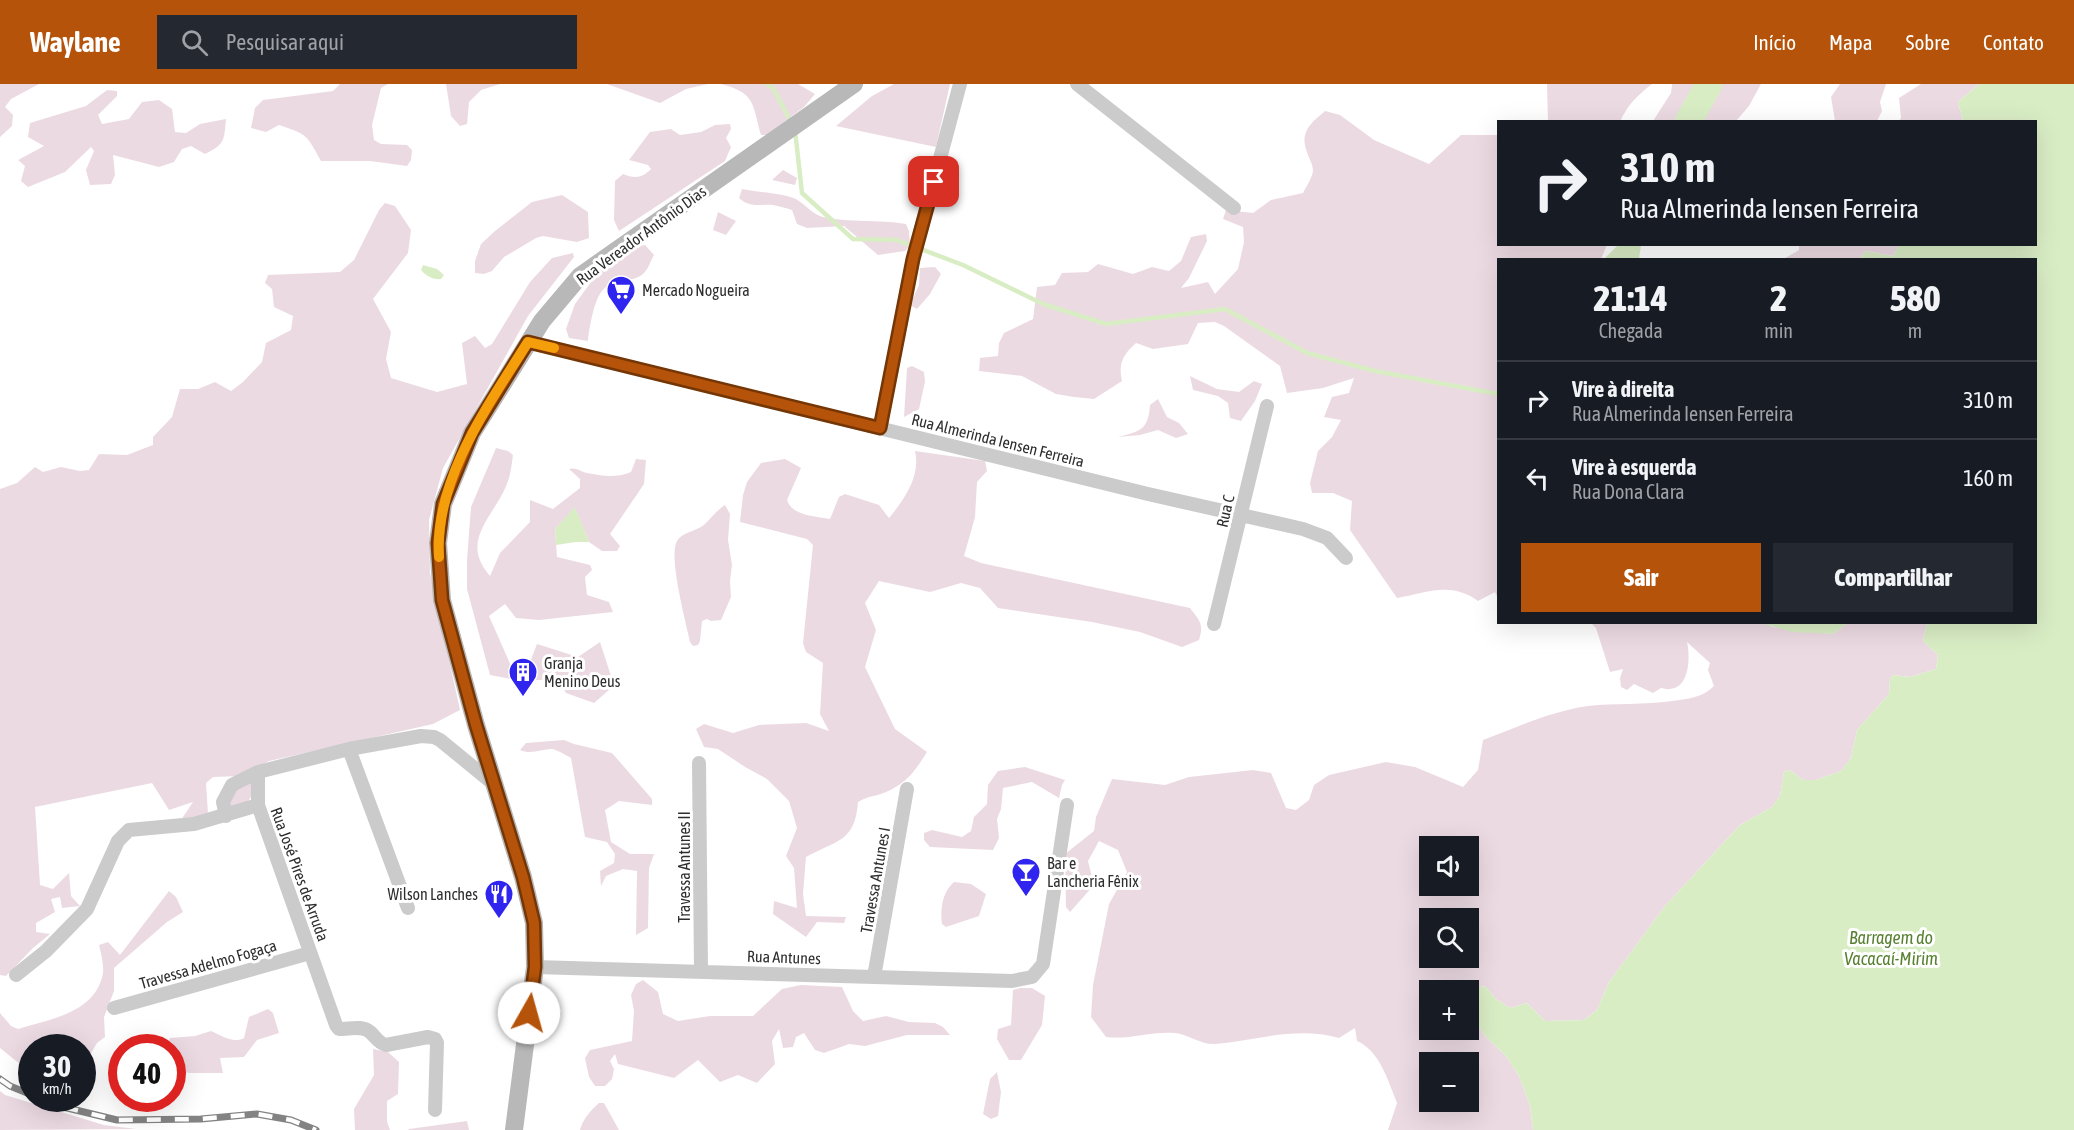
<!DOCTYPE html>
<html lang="pt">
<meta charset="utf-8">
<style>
body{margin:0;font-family:"Asap Condensed",sans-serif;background:#242831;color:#f1f3f6;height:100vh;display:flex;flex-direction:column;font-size:22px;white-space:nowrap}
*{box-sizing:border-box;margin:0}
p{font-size:20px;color:#9ea1a6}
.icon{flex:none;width:33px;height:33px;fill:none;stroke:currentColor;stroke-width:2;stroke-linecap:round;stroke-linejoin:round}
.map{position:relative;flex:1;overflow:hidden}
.sheet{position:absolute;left:1497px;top:174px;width:540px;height:366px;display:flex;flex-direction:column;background:#171b24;border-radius:0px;box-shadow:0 6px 24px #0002}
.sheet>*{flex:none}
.banner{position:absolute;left:1497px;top:36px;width:540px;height:126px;border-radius:0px;box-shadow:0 6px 24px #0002;background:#171b24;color:#f1f3f6;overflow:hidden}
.buttons{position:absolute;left:1419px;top:752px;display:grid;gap:12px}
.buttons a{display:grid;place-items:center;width:60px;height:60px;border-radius:0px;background:#171b24;box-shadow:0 6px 24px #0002;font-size:30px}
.speed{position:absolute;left:18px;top:950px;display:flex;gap:12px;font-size:30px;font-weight:700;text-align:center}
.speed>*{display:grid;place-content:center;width:78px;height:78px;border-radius:50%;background:#171b24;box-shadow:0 6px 24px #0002;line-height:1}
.speed small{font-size:15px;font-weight:400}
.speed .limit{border:9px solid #d22;background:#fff;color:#111}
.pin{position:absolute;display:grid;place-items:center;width:51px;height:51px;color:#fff;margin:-26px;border-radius:12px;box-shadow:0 3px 9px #0006}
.me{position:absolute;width:66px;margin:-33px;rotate:7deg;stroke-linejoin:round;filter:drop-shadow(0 0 4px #0008)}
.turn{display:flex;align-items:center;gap:21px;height:126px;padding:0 24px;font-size:27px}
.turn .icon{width:78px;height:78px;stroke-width:2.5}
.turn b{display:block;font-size:42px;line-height:51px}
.eta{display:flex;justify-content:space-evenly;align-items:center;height:102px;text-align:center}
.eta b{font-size:36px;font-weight:800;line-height:42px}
.button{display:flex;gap:12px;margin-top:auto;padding:12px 24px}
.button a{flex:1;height:69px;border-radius:0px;background:#b45309;color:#fff;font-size:24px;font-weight:800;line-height:69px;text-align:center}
.button a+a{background:#242831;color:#f1f3f6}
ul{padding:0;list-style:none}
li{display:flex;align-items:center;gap:18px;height:78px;padding:0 24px;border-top:2px solid #363941}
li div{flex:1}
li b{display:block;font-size:22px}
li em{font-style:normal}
header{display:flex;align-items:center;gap:36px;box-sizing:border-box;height:84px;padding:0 30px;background:#b45309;color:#fff}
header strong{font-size:28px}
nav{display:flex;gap:33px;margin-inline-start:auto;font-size:21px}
.search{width:420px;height:54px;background:#242831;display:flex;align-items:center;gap:15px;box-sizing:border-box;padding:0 21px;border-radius:0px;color:#9ea1a6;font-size:22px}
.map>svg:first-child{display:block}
.green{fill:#ecdae2;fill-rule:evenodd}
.water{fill:#d9edc5}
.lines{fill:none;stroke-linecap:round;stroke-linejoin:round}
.stream{stroke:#d9edc5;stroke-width:4.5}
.river{stroke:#d9edc5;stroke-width:27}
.street{stroke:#cbcbcb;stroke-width:14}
.secondary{stroke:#b8b8b8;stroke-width:18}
.rail-casing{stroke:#838383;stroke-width:7}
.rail{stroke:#fff;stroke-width:4.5;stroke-dasharray:14;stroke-linecap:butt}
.route-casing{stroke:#753606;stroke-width:15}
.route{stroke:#b45309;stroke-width:10}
.slow{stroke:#f59e0b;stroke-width:10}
.labels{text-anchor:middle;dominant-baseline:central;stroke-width:6;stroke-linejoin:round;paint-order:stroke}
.street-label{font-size:16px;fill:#2e2e2e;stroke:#fff}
.poi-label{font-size:16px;fill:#2e2e2e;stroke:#fff;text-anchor:start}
.water-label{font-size:18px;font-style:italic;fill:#588031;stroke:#fff}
</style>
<header>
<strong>Waylane</strong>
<div class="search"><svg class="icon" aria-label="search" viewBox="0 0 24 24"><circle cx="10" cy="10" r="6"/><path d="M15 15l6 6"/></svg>Pesquisar aqui</div>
<nav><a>Início</a><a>Mapa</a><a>Sobre</a><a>Contato</a></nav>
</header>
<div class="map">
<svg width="2074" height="1046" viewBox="0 0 2074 1046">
<rect width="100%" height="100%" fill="#fff"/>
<path class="green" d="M0 0H39L11 15 5 23 13 31 12 42 0 53Z
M340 0H388L381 4 372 41 374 56 381 60 407 61 412 66 411 76 407 82 370 77H321C306 50 308 51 279 41L266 48 251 44 255 24 263 16 333 7Z
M446 0H500L481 6 469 18 467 40 460 42 451 32Z
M607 0H708L686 5 660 19Z
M721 0H798L815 10 804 23 767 51H761C752 20 756 9 721 0Z
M894 0H950L936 63 836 42 872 12Z
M1547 0H1652C1638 11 1627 21 1620 38L1548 37Z
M1672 0H1699L1674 37H1653L1671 9Z
M1722 0H1761L1749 22 1736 37H1702Z
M1840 0H1886L1880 18 1882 27 1877 37H1835L1831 13Z
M1921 0H1979L1958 18 1963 37H1899L1901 34 1899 14Z
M107 6 117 7V12L98 31 102 40 129 35 142 18 159 16 172 25 175 48 186 49 200 40 226 35C224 57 225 60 205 70L191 62 182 65 174 78 159 83 113 71 115 91 111 100 90 101 86 86 94 67 91 63 65 88 28 103 21 97 25 82 18 76 44 62 28 53 30 39 86 22Z
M1325 27 1340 31 1374 56 1429 80 1461 51H1498V160L1607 161 1601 175 1498 176V514L1495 508 1478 517C1450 497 1427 509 1397 514L1350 446 1352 417 1333 409H1312L1310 399 1318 367 1332 353 1341 336 1324 333 1332 313 1349 309 1354 294 1323 304 1287 309 1280 282 1224 242 1215 238 1198 239 1188 260 1153 265 1136 259C1123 271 1118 279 1122 297L1094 315 1074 313 1056 310 1022 292 979 287 980 274 998 272 999 259 1004 249 1033 235 1037 203 1055 201 1062 189 1088 188 1098 180 1133 190 1152 183 1169 187 1181 177 1191 153 1206 150 1207 157 1189 194 1181 204 1208 198 1215 210 1238 185 1244 158 1243 143 1223 135 1226 126 1253 129 1271 116 1303 109C1306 103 1312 94 1313 87 1313 80 1309 75 1307 68 1299 48 1311 39 1325 27Z
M730 40 731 45 726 54 731 63 725 77 619 147 614 136 615 97 623 90C635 95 642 94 651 85L648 81 629 76 650 48 671 45 680 51 701 48 715 41Z
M783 86 797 94 795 101 772 96Z
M742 105C756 108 784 109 796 115 805 120 813 131 823 133 849 139 879 135 906 140L909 147 910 162 905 167 878 171 844 142 807 144 797 140 792 126C786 124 779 122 773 121 760 120 750 124 739 114Z
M562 111 588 128 589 154 577 158 543 152 536 154 504 173 492 187 484 190 475 189V177L481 160 495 147 532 118Z
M385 119 395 122 411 146 408 169 373 215 391 248 386 275 391 294 437 308 467 300 462 259 475 252 485 264 492 260 530 198 552 174 573 169 574 173 528 232 443 384 429 436 430 489 460 626 433 640 269 677 240 692 213 693 206 699 208 730 179 739 193 718 169 726 152 699 35 723 40 801 53 805 69 789 71 812 80 822 62 824 60 813 51 815 55 828 36 839V848L50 850 33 864 6 892 0 891V405L17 399 35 383 43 388 61 383 80 387 89 386 99 370 127 371 153 361V353L172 333 180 305H198L215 298 231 307 243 298 262 278 266 259 291 246 293 232 274 223 272 205 265 199 268 191 340 188 354 176 379 126Z
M718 128 736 137 726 151 713 146Z
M645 161 654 171C651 176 649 183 645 188 635 200 612 194 602 207 594 216 589 245 588 257L569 254 566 245 575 220 599 187 635 163Z
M1799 161H1899L1893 172 1866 167 1859 175 1782 176 1799 166Z
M935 183 941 190 930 210 917 225 910 221 919 201 920 184Z
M912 282 924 288 925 298 919 325 904 333 907 284Z
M1190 292 1217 305 1239 308 1254 297 1262 300 1255 317 1241 337 1230 334 1228 319 1218 312 1193 306Z
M1158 315 1167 333 1179 339 1188 350 1176 354 1158 346 1140 351 1118 353C1141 347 1148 346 1150 321Z
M496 364 508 367 513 371C512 378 511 387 509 394 498 431 457 454 490 492L500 469 530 438V416L553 425 580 404V395L569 385C576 383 580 387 587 389 601 392 618 394 631 388L636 375 646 376 644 400 610 450 620 462 617 467H602L589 458 575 424 555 445 557 473 590 481 592 486 585 493 587 511 609 518 613 528 539 536 516 534 505 520 489 532 512 584 527 586 537 560 578 573 600 558 611 592 616 600 594 619 566 609 557 595 522 597 490 591 467 505V476L471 423Z
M915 367 985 377 987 387 977 398 975 433 964 472 981 479 1190 524C1200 537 1204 540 1199 556L1182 563 1140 548 1092 538 998 524 980 504 961 499 930 508 879 497 865 519 876 546 865 583 895 645 927 668C915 687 907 699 886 708 875 713 870 711 858 718 855 758 837 756 806 773L803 810 806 832 846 833 844 839 817 838 806 853 773 830 774 817 797 824 794 784 786 772 797 744 789 717 767 695 745 683 718 665 704 663 696 645 704 640 733 649 759 641 806 639 829 647 820 630 823 579 806 568 803 559 813 461 807 455 740 438 743 411 747 398 761 379 785 375 801 384 787 416C792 432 815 432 830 435L839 413 845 410 879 421 889 434C904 416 921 392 915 367Z
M725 421 730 430 728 456 732 481 730 497 731 513 721 536 711 537 707 535 702 537 700 557 698 561 693 562 690 558C686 538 668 473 677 457 682 448 698 447 705 440 712 433 716 427 725 421Z
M1761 538 1773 543 1833 550 1848 539H1927L1923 557 1938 571 1936 585 1910 593 1893 591 1890 595 1889 610 1857 646 1851 674 1841 687 1816 696H1803L1790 686 1784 688 1780 712 1772 723 1740 741 1665 822 1609 898 1597 926 1584 936 1545 937 1527 919 1510 924 1496 915 1485 902 1475 904 1447 901 1440 906H1430V945H1468L1469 926 1471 927 1484 951 1506 972 1519 992 1530 1022 1533 1046H1388L1397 1019C1388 997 1380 967 1357 957L1355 944 1339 954C1296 942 1258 956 1215 960 1201 961 1188 950 1175 949 1151 947 1129 956 1106 953L1091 933 1093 901 1109 820 1127 788 1118 766 1099 757 1088 777 1094 801 1070 828 1066 823 1065 770 1094 747 1096 733 1112 695 1165 701 1189 693 1253 686 1271 689 1286 724 1296 726 1309 716 1314 701 1329 691 1386 678 1415 683 1463 703 1478 686 1483 656C1517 643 1552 627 1588 622 1615 619 1644 621 1672 617 1687 615 1702 614 1714 602L1708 586 1710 579 1687 558C1691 576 1689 612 1661 604L1653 609 1634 600 1627 606 1621 603 1620 594 1623 585 1610 588 1596 544 1591 539ZM1430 762H1468V801H1430ZM1430 834H1468V873H1430ZM1430 978H1468V1017H1430Z
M564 656 574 660 612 669 652 715V721L619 717 605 726 611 758 630 770H654L649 784 648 844 636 851 637 787 623 785 606 792 601 802 600 787 614 779 615 770 607 758 585 753 571 674C565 671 558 666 552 665 541 665 531 671 520 666L526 659Z
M1025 683 1065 696 1062 701 1059 714 1032 698 1003 704 1001 725 997 735 999 754 993 766 930 763 924 756V749L932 746 962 753 971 747 974 733 987 720 988 701 998 687Z
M251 697C255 713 248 721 234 726L228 721 233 705Z
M954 798 971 800 986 810 979 832 946 843 942 840C940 826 942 808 954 798Z
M169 807 176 813 183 828 167 838 114 884V907L104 933 105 953 97 959 83 983 82 963H32L31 989 0 964V929L11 942 18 945C50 935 96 929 103 889 104 881 101 869 99 861L108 858 120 871Z
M643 896 658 908 663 930 678 937 710 932H753L782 905 801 901 842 903 853 927 863 937 886 932 909 938 935 939 943 943 950 951H907L865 962 849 960 824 969 815 966 804 949 796 953 793 963 783 964 779 945 772 957 775 980 757 999 738 991 720 998 698 976 674 994 618 980 615 970 610 977 614 985 612 995 605 1002H595L589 993 585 974 590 966 632 957 634 927 631 911 636 900Z
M1020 904H1032L1045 912 1042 941 1021 976H1009L997 955 998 945 1011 941 1013 906Z
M268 925 273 929 279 949 257 956 244 973 220 974 223 989H189L173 985 172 963H166L170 954 195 952 211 947C221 951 233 960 244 954L249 933Z
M373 965 388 968 399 978 398 1010 387 1017V1038L390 1046H355L354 1025 374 991Z
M997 988 1001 1008 998 1032 991 1035 983 1030 990 995Z
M0 1007 5 1011 104 1041 136 1045 0 1046Z
M599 1019H604L619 1046H580C583 1035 590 1027 599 1019Z
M467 1037 469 1046H408L409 1045Z"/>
<path class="water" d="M1979 0H2074V1046H1533L1530 1022 1519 992 1506 972 1484 951 1471 927 1469 926 1468 906H1440L1447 901 1475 904 1485 902 1496 915 1510 924 1527 919 1545 937 1584 936 1597 926 1609 898 1665 822 1740 741 1772 723 1780 712 1784 688 1790 686 1803 696H1816L1841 687 1851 674 1857 646 1889 610 1890 595 1893 591 1910 593 1936 585 1938 571 1923 557 1927 539 2036 538V176L1859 175 1866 167 1893 172 1899 161 2036 160V38L1963 37 1958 18Z
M1619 160 1641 161 1639 175H1604Z
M423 181 437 185 444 191 441 195C433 196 426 192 421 186Z
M575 423 589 458H576L556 461 555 445Z
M1761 539H1848L1833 550 1792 548Z"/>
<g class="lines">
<path class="stream" d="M767 0 773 4 791 38
M795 46 802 109 853 155 897 156 963 181 1043 220 1106 240 1225 225 1307 269 1375 287 1498 310"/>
<path class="river" d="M1688 38 1709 0"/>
<path class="street" d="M1077 0 1234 124
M528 258 1148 410 1303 445 1327 454 1346 474
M880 344 913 175 960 0
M1214 540 1267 322
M349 665 408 824
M699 679 701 887
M226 732 223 718 232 701 258 688
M535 883 1012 897 1032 893 1043 880 1067 721
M16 891 46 867 87 825 118 757 129 746 194 740 258 721
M874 893 907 705
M114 924 310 869
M435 1026 437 959 435 955 428 953 386 961C378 959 376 953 370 948 362 941 350 945 339 945L336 941 258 721V688L349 665 421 652 434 653 440 656 495 701"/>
<path class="secondary" d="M514 1046 535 883 534 839 523 793 476 641 442 516 438 459 443 420 472 349 542 237 580 192 854 0"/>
<g class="rail-casing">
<path id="rail" d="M0 995 10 1002 32 1011
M38 1014 55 1021 117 1036 201 1035 257 1030 291 1036 316 1046"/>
</g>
<use href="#rail" class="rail"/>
</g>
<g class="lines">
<g class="route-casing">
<path id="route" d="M529 929 535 883 534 839 523 793 476 641 442 516 438 459 443 420 472 349 528 258 880 344 913 175 934 98"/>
</g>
<use href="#route" class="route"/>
<path class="slow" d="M439 473C434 396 489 320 528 258L554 264"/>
</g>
<defs>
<g id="supermarket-pin" transform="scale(1.5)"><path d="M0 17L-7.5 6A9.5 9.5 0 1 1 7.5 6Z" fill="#3025ef" stroke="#fff"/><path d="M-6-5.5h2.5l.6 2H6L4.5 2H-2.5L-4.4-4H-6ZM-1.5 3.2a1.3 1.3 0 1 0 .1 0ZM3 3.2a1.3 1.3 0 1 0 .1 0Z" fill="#fff"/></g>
<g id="building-pin" transform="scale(1.5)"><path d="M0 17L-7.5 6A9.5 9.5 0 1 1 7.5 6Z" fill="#3025ef" stroke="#fff"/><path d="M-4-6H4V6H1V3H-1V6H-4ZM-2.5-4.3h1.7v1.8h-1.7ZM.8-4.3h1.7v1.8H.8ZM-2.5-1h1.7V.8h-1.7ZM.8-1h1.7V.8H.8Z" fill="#fff"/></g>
<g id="bar-pin" transform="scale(1.5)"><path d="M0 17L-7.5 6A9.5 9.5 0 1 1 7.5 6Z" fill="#3025ef" stroke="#fff"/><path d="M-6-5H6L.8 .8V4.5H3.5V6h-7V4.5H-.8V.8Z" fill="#fff"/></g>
<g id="restaurant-pin" transform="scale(1.5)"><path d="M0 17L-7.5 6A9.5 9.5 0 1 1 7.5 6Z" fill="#3025ef" stroke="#fff"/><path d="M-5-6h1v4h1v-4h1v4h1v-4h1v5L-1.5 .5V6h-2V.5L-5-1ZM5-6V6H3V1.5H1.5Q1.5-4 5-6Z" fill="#fff"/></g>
</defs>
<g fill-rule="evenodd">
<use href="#supermarket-pin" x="621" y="206"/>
<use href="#building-pin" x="523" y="588"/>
<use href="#bar-pin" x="1026" y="788"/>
<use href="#restaurant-pin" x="499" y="810"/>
</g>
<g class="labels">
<g class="street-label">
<text transform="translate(641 151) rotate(-36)">Rua Vereador Antônio Dias</text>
<text transform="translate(998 356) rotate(14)">Rua Almerinda Iensen Ferreira</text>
<text transform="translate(1225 427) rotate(-77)">Rua C</text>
<text transform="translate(684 783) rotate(-90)">Travessa Antunes II</text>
<text transform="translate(300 790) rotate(70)">Rua José Pires de Arruda</text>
<text transform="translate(875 796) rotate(-80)">Travessa Antunes I</text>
<text transform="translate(784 873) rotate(2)">Rua Antunes</text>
<text transform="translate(208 880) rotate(-16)">Travessa Adelmo Fogaça</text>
</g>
<g class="poi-label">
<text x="642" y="206">Mercado Nogueira</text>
<text x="544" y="579">Granja<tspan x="544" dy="18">Menino Deus</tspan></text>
<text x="1047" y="779">Bar e<tspan x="1047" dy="18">Lancheria Fênix</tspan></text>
<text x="478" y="810" text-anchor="end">Wilson Lanches</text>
</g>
<g class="water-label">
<text x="1891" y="853">Barragem do<tspan x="1891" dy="21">Vacacaí-Mirim</tspan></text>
</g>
</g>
</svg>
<div class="buttons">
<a><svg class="icon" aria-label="sound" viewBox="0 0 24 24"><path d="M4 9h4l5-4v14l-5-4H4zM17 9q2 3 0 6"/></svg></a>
<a><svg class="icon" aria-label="search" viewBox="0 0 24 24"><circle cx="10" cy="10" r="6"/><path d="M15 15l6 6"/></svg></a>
<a>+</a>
<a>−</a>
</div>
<div class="speed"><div>30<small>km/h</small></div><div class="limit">40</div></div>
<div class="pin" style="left:934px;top:98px;background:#d93025"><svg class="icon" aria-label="arrive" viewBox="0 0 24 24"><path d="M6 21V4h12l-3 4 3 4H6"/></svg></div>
<svg class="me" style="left:529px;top:929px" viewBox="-20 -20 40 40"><circle r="19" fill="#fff"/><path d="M0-13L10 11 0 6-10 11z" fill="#b45309"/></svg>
<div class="banner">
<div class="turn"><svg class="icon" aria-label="right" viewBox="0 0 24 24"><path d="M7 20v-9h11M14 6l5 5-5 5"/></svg><div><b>310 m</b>Rua Almerinda Iensen Ferreira</div></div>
</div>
<section class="sheet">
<div class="eta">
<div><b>21:14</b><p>Chegada</p></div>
<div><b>2</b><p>min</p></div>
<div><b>580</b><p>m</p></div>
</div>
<ul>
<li><svg class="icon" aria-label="right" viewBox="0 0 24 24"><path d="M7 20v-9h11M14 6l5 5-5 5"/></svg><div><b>Vire à direita</b><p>Rua Almerinda Iensen Ferreira</p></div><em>310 m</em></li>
<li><svg class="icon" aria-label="left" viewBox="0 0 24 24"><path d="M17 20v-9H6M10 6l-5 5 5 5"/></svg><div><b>Vire à esquerda</b><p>Rua Dona Clara</p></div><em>160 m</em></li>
</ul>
<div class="button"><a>Sair</a><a>Compartilhar</a></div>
</section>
</div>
